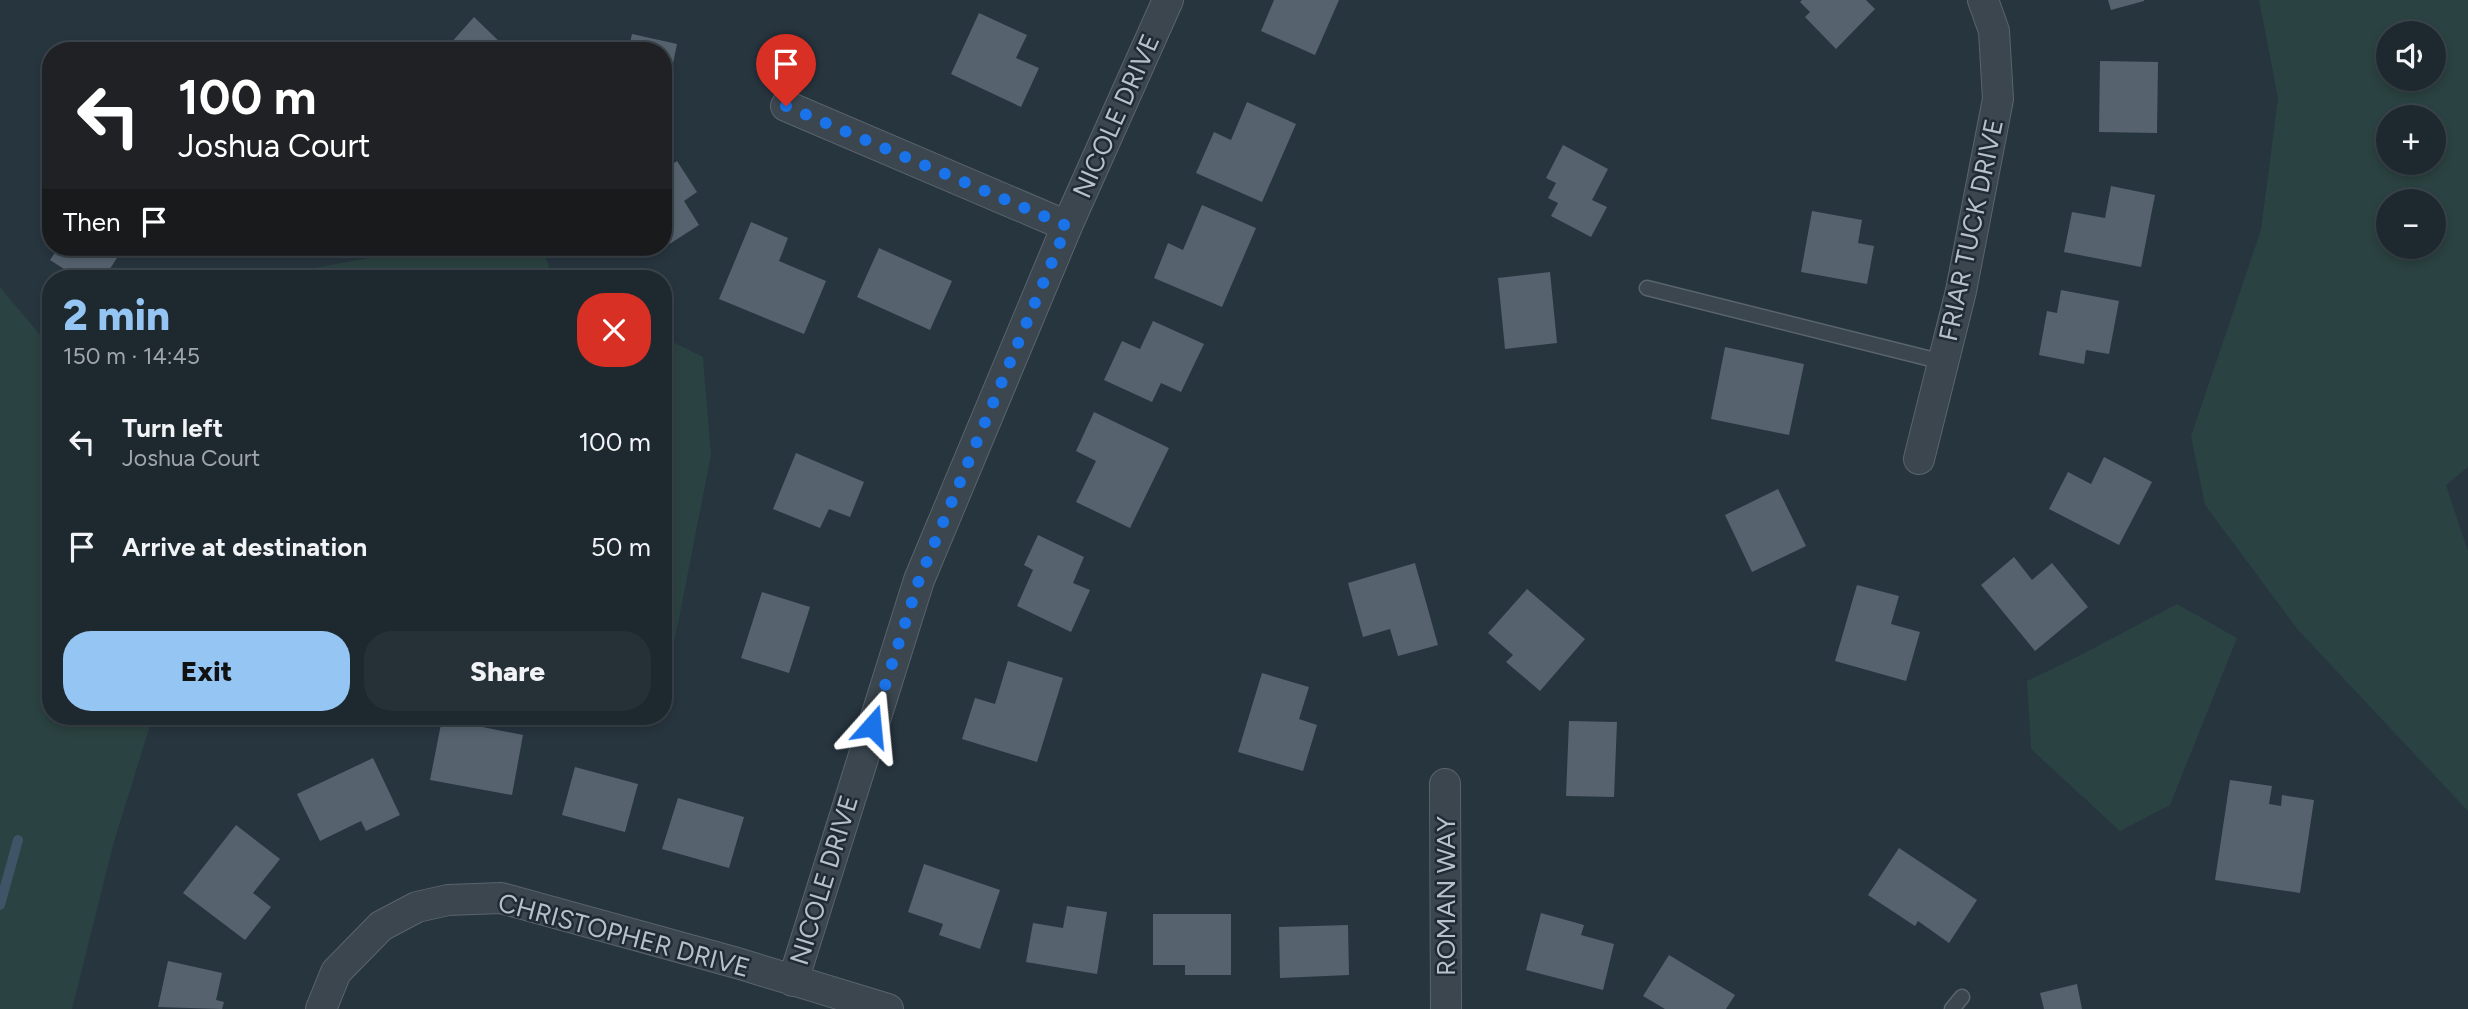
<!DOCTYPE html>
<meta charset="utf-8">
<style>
body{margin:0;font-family:Figtree,sans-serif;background:#253037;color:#f1f3f6;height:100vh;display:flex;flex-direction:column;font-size:26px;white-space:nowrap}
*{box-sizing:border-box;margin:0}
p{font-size:23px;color:#a0a6aa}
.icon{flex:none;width:38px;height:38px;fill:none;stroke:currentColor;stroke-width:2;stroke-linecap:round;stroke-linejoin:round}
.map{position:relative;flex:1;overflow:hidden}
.side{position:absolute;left:42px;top:270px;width:630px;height:455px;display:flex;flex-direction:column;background:#1d282f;border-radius:28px;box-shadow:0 4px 10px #0003,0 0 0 2px #3b444b}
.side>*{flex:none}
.top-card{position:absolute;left:42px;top:42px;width:630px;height:214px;border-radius:28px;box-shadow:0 4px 10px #0003,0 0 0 2px #3b444b;background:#202124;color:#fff;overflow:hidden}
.buttons{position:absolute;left:2376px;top:21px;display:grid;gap:14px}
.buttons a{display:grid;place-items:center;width:70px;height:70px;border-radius:50%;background:#1d282f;box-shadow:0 4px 10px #0003,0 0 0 2px #3b444b;font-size:35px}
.pin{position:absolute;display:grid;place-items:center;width:60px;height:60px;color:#fff;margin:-72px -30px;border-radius:50% 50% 50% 0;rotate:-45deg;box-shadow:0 0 7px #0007}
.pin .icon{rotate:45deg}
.me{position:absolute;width:77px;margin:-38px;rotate:18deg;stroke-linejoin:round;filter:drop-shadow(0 0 5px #0008)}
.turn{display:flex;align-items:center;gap:24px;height:147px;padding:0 21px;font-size:32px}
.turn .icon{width:91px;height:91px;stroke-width:2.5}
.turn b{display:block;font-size:49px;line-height:60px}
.then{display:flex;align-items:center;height:66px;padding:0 21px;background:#0003;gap:14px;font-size:26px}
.round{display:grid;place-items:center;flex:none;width:74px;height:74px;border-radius:28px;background:#253037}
.overview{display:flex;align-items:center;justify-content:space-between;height:119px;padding:0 21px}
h1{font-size:42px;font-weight:800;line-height:52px;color:#95c5f2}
.action{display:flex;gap:14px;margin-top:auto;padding:14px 21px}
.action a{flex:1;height:80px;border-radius:28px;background:#95c5f2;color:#111;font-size:28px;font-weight:800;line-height:80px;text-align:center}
.action a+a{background:#253037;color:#f1f3f6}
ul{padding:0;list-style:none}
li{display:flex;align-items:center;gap:21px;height:105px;padding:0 21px}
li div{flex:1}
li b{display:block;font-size:26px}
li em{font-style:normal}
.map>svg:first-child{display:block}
.green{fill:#2a4241;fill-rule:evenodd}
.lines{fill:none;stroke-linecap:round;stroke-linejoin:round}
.stream{stroke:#3f5567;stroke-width:10}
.building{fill:#56636f}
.lane-casing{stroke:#59646d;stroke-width:17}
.street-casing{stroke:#59646d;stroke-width:32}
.lane{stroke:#3b464f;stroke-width:14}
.street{stroke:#3b464f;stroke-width:30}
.route{stroke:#1a73e8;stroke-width:12;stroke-dasharray:0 21.6}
.labels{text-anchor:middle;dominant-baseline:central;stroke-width:5;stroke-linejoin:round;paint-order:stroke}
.street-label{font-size:26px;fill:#b8c1ca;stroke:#202b35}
</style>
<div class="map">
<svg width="2468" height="1009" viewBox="0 0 2468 1009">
<rect width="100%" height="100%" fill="#27353f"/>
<path class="green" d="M2259 0H2468V467L2446 485 2468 551V811L2298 630 2205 505 2191 436 2261 230 2278 98ZM2389 33H2434V79H2389ZM2389 117H2434V163H2389ZM2389 201H2434V247H2389Z
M429 247H542L553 278H259Z
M0 287 51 348V716H153L113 845 72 1009H0Z
M663 337 703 357 711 455 675 639 663 641Z
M2177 604 2237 638 2170 805 2120 831 2031 749 2027 681 2077 657Z"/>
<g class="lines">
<path class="stream" d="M0 905 18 840"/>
</g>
<path class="building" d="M1274 0H1339L1315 55 1261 31Z
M1802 0H1866L1875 9 1836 49 1805 17 1810 12 1800 2Z
M2108 0H2144V1L2111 10Z
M979 13 1027 35 1016 58 1039 68 1021 107 951 74Z
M474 17 506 48 503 51H456L450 44Z
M632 34 677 44 669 83 663 81V51H628Z
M2100 61 2158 62 2157 133 2099 132Z
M1247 102 1296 124 1262 202 1196 173 1214 132 1231 140Z
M1563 145 1608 169 1592 200 1607 207 1591 237 1551 216 1558 203 1548 198 1556 183 1546 178Z
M677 161 697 192 684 201 699 225 654 254 649 247H663V170Z
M2111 186 2155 195 2141 267 2064 252 2072 212 2105 218Z
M1202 205 1256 228 1222 307 1154 278 1168 243 1183 250Z
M1812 211 1862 220 1858 243 1874 246 1867 284 1801 272Z
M751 222 788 238 779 261 826 281 804 334 719 299Z
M59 247H124L104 278H78L50 260Z
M879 248 952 281 930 330 857 297Z
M1550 272 1557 343 1505 349 1498 278Z
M2061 290 2119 301 2109 354 2086 350 2084 364 2039 355 2047 311 2057 313Z
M1153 321 1204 344 1181 392 1161 383 1152 402 1104 380 1122 341 1140 349Z
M1725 347 1804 364 1789 435 1711 419Z
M1094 412 1169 448 1130 528 1076 502 1096 461 1076 451Z
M796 453 864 482 850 517 829 509 820 528 773 509Z
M2104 457 2152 482 2119 545 2049 509 2068 472 2091 484Z
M1778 489 1806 546 1752 572 1725 515Z
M1038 535 1084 557 1073 583 1090 590 1071 632 1017 606 1033 570 1024 565Z
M2014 557 2032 580 2052 563 2088 607 2035 651 1981 585Z
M1415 563 1438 645 1398 656 1390 629 1363 637 1348 583Z
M1857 585 1899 596 1891 624 1920 632 1906 681 1835 661Z
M1527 589 1585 639 1540 691 1506 662 1513 655 1488 633Z
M762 592 810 607 789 673 741 658Z
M1008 661 1063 678 1037 762 962 739 975 698 995 704Z
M1262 673 1309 687 1299 719 1317 725 1303 771 1238 752Z
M442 719 523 735 512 795 430 780Z
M1569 721 1617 722 1614 797 1566 796Z
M373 758 400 815 366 831 361 821 320 841 297 794Z
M575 767 638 784 625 832 562 815Z
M2230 780 2272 786 2269 804 2281 806 2282 795 2314 800 2300 893 2215 880Z
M678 798 744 817 729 868 662 849Z
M236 825 280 859 253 893 271 907 245 940 183 893Z
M1899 848 1977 900 1949 943 1918 921 1915 926 1868 895Z
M924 864 1000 890 980 949 939 935 943 924 908 912Z
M1067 906 1107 912 1097 974 1026 962 1033 923 1063 928Z
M1541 913 1584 925 1581 935 1614 944 1603 990 1526 970Z
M1153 914H1231V975H1185V965H1153Z
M1348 925 1349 975 1280 978 1279 927Z
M1669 955 1735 995 1726 1009H1665L1643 996Z
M168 961 222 973 216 1000 224 1002 222 1009 158 1007Z
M2077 984 2082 1009H2044L2040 993Z"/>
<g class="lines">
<g class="lane-casing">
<path id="lane" d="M1647 288 1943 362
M1952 1009 1962 997"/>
</g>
<g class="street-casing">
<path id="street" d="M786 106 1067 226
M1919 459 1961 291 1998 99 1994 31 1983 0
M1445 784 1446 1009
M793 981 919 580 1067 226 1168 0
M321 1009 336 972 381 926 417 907 448 900 501 898 737 963 888 1009"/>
</g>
<use href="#lane" class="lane"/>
<use href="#street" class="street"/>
</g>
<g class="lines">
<path class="route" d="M786 106 1067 226 919 580 872 726"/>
</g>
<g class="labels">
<g class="street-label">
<text transform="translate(1116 116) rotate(-66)">NICOLE DRIVE</text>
<text transform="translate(1971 230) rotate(-78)">FRIAR TUCK DRIVE</text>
<text transform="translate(824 880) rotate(-73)">NICOLE DRIVE</text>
<text transform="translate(1446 896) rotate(-90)">ROMAN WAY</text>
<text transform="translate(624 935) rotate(15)">CHRISTOPHER DRIVE</text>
</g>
</g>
</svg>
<div class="buttons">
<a><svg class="icon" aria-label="sound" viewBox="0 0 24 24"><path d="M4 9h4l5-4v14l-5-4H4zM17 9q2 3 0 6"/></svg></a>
<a>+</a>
<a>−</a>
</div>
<div class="pin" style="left:786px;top:106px;background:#d93025"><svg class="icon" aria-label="arrive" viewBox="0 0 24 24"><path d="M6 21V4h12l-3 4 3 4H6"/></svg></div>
<svg class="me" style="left:872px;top:726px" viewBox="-20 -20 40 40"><path d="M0-17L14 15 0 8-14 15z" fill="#1a73e8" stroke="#fff" stroke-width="4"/></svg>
<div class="top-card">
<div class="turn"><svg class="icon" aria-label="left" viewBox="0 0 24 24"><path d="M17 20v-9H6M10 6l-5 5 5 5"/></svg><div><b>100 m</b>Joshua Court</div></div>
<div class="then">Then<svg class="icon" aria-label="arrive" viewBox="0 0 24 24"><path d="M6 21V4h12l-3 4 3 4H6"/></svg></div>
</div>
<section class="side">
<div class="overview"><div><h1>2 min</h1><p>150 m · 14:45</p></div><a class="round" style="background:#d93025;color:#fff"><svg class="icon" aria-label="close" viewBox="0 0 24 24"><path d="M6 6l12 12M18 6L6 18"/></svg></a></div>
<ul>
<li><svg class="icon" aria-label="left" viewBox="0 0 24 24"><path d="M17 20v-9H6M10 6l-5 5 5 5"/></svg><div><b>Turn left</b><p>Joshua Court</p></div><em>100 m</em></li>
<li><svg class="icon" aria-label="arrive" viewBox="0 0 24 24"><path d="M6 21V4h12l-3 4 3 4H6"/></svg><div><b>Arrive at destination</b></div><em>50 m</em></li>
</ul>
<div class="action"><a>Exit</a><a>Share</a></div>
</section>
</div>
